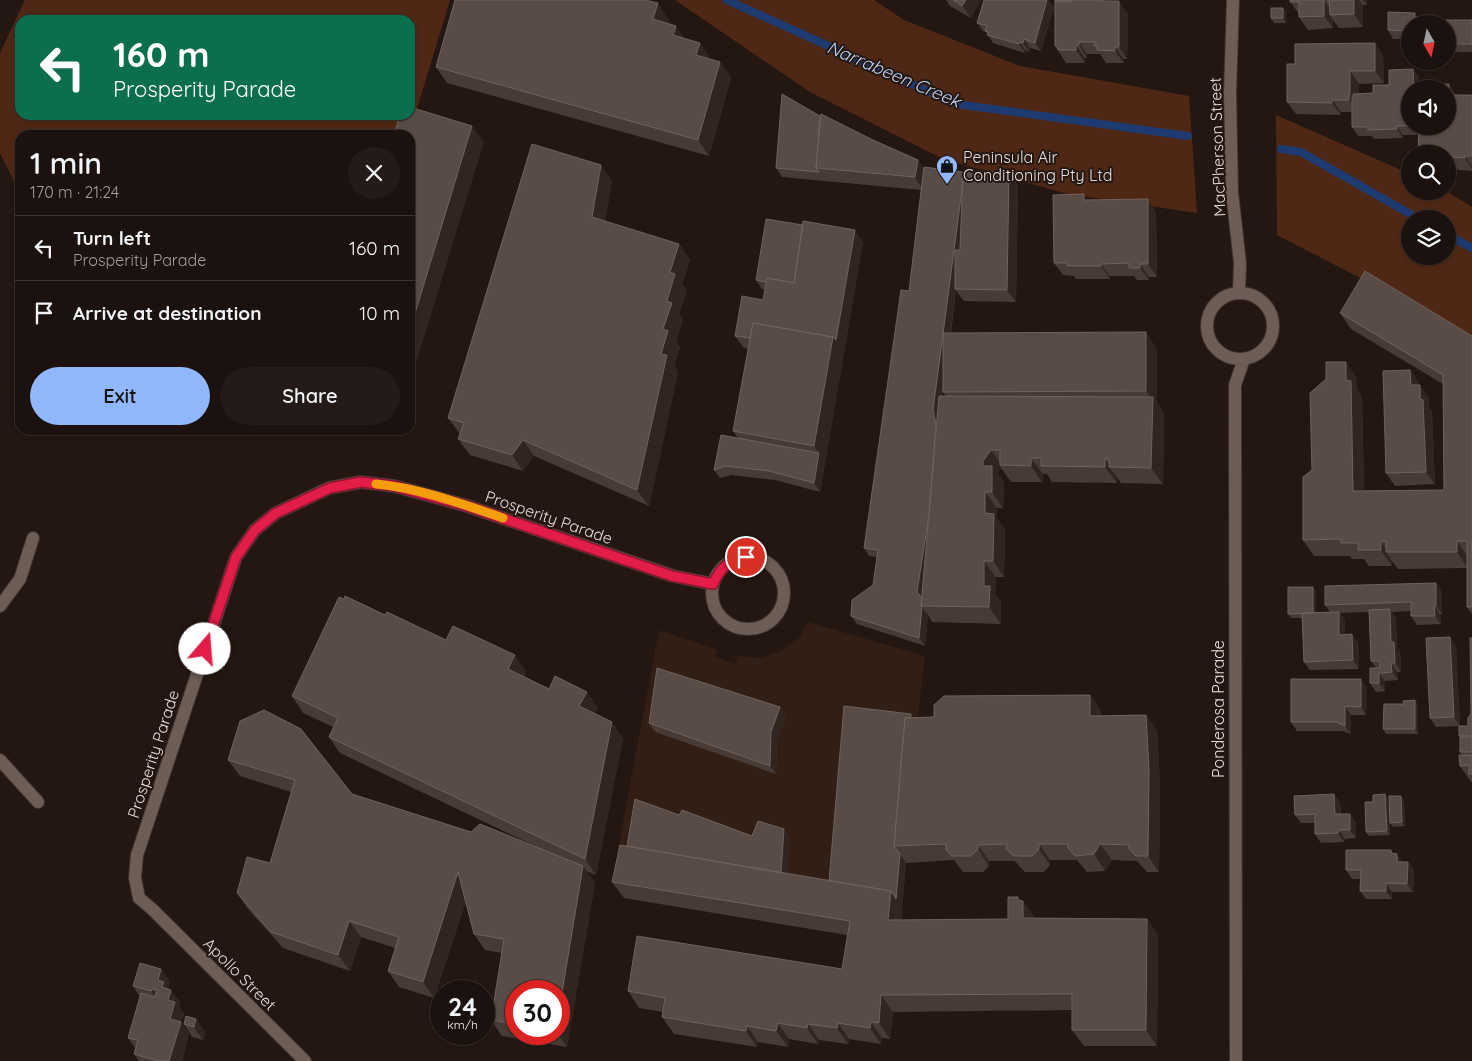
<!DOCTYPE html>
<meta charset="utf-8">
<style>
body{margin:0;font-family:Quicksand,sans-serif;background:#241a17;color:#f1f3f6;height:100vh;display:flex;flex-direction:column;font-size:19px;white-space:nowrap}
*{box-sizing:border-box;margin:0}
p{font-size:16px;color:#a09d9e}
.icon{flex:none;width:28px;height:28px;fill:none;stroke:currentColor;stroke-width:2;stroke-linecap:round;stroke-linejoin:round}
.map{position:relative;flex:1;overflow:hidden}
.side{position:absolute;left:15px;top:130px;width:400px;height:305px;display:flex;flex-direction:column;background:#1b110e;border-radius:15px;box-shadow:0 1px 4px #0004,0 0 0 1px #39312e}
.side>*{flex:none}
.top-card{position:absolute;left:15px;top:15px;width:400px;height:105px;border-radius:15px;box-shadow:0 1px 4px #0004,0 0 0 1px #39312e;background:#0b6e4f;color:#fff;overflow:hidden}
.needle{width:32px;rotate:171deg}
.fabs{position:absolute;left:1401px;top:15px;display:grid;gap:10px}
.fabs a{display:grid;place-items:center;width:55px;height:55px;border-radius:50%;background:#1b110e;box-shadow:0 1px 4px #0004,0 0 0 1px #39312e;font-size:25px}
.speed{position:absolute;left:430px;top:980px;display:flex;gap:10px;font-size:25px;font-weight:700;text-align:center}
.speed>*{display:grid;place-content:center;width:65px;height:65px;border-radius:50%;background:#1b110e;box-shadow:0 1px 4px #0004,0 0 0 1px #39312e;line-height:1}
.speed small{font-size:12px;font-weight:400}
.speed .limit{border:8px solid #d22;background:#fff;color:#111}
.pin{position:absolute;display:grid;place-items:center;width:42px;height:42px;color:#fff;margin:-21px;border:2px solid #fff;border-radius:50%;box-shadow:0 1px 5px #0007}
.me{position:absolute;width:55px;margin:-28px;rotate:18deg;stroke-linejoin:round;filter:drop-shadow(0 0 4px #0008)}
.turn{display:flex;align-items:center;gap:18px;height:105px;padding:0 15px;font-size:22px}
.turn .icon{width:65px;height:65px;stroke-width:2.5}
.turn b{display:block;font-size:35px;line-height:42px}
.round{display:grid;place-items:center;flex:none;width:52px;height:52px;border-radius:26px;background:#241a17}
.overview{display:flex;align-items:center;justify-content:space-between;height:85px;padding:0 15px}
h1{font-size:30px;font-weight:600;line-height:38px}
.cta{display:flex;gap:10px;margin-top:auto;padding:10px 15px}
.cta a{flex:1;height:58px;border-radius:30px;background:#91b8fd;color:#111;font-size:20px;font-weight:600;line-height:58px;text-align:center}
.cta a+a{background:#241a17;color:#f1f3f6}
ul{padding:0;list-style:none}
li{display:flex;align-items:center;gap:15px;height:65px;padding:0 15px;border-top:1px solid #39312e}
li div{flex:1}
li b{display:block;font-size:19px}
li em{font-style:normal}
.map>svg:first-child{display:block}
.built{fill:#311e15}
.green{fill:#4f2815;fill-rule:evenodd}
.lines{fill:none;stroke-linecap:round;stroke-linejoin:round}
.stream{stroke:#1d3a71;stroke-width:8}
.minor-casing{stroke:#3d3430;stroke-width:14}
.minor{stroke:#6d5d56;stroke-width:12}
.wall{fill:#483a34;fill-rule:evenodd}
.shaded-wall{fill:#32251f}
.building{fill:#594c46;stroke:#6f625d}
.route-casing{stroke:#92132f;stroke-width:12}
.route{stroke:#e11d48;stroke-width:9}
.slow{stroke:#f59e0b;stroke-width:9}
.labels{text-anchor:middle;dominant-baseline:central;stroke-width:4;stroke-linejoin:round;paint-order:stroke}
.street-label{font-size:16px;fill:#e5dcd8;stroke:#241712}
.poi-label{font-size:16px;fill:#e5dcd8;stroke:#241712;text-anchor:start}
.water-label{font-size:18px;font-style:italic;fill:#bfd3f5;stroke:#241712}
</style>
<div class="map">
<svg width="1472" height="1061" viewBox="0 0 1472 1061">
<rect width="100%" height="100%" fill="#241712"/>
<path class="built" d="M808 622 925 656 916 734 902 908 617 854 659 630 718 650 715 657 735 664 738 656 759 658 779 652 799 638Z"/>
<path class="green" d="M25 0H450L409 135H20V193L0 153V53ZM20 20H410V115H20Z
M675 0H874L904 20 1020 66 1189 96 1197 213 1068 194 943 159 810 92Z
M1276 115 1410 174V191H1446L1472 207V345L1372 284 1277 235ZM1410 219H1448V256H1410Z"/>
<g class="lines">
<path class="stream" d="M727 0 956 104 1188 136
M1281 149 1301 152 1419 219
M1448 235 1472 248"/>
<g class="minor-casing">
<path id="minor" d="M1233 0 1230 93 1232 192 1240 263 1239 293
M1207 326a33 33 0 1 1 66 0a33 33 0 1 1-66 0Z
M712 593a36 36 0 1 1 72 0a36 36 0 1 1-72 0Z
M0 606 20 579 33 538
M0 760 38 802
M305 1061 152 909 139 898 135 878 137 855 236 557 255 530 276 513 329 488 361 482 394 486 464 505 673 576 713 584
M1236 1061 1235 385 1244 359"/>
</g>
<use href="#minor" class="minor"/>
</g>
<path class="wall" d="M946 0H981L971 18 950 6Z
M1055 0H1104L1128 14 1127 59H1124V63H1106L1100 54H1087V58H1085V63H1066L1055 46Z
M1289 0H1367V5H1363V27L1339 28 1333 20V28L1308 30 1299 17V14Z
M1054 7 1041 51 1030 48 1029 52 1025 50V53L993 43 986 32 983 31 977 23Z
M1283 8 1286 12V23H1274L1271 18Z
M1418 17H1438L1442 24H1410V39H1393L1388 30Z
M669 20 668 24 685 39 711 59V60L720 62 731 78 709 156 447 83 436 67Z
M1472 20V52H1451L1448 47V24Z
M1383 55 1384 83 1359 84V93H1373L1389 85 1419 77 1410 126H1448V89L1449 84 1456 95H1472V171L1448 169V154L1418 135H1403V138L1374 139 1372 136H1358L1352 127V112H1341V115L1296 114 1287 102 1295 64Z
M820 116 924 168 1018 185 1016 302 964 301 956 291 951 333 1157 349V402L1164 413 1163 484 1121 483 1117 477V483L1052 482 1047 474H1043L1042 482H1011L1001 468 997 473 1004 482 1003 508H997L996 517 1005 530 1004 577H996L995 594 1001 602V624L932 622 928 615 925 646 857 624 851 616 873 585 877 557 869 556 864 548 909 291 921 190 782 177 776 168ZM943 392 946 396H942Z
M612 181 605 221 679 244 690 260 682 284 687 290 679 314 683 319 676 342 680 347 674 365 678 372 649 506 534 456 523 471 470 455 458 439 460 434 448 418Z
M1088 200 1156 212 1157 277H1149V280H1137L1134 276H1110V279H1076L1074 276 1063 275 1054 263Z
M863 242 820 492 775 480 731 475 720 478 714 470 738 438 733 431 748 349 744 348 735 336 763 300 765 289H762L756 280Z
M1340 313 1472 336V614L1467 607V568L1398 569 1392 561V566H1369L1364 559H1352L1350 556H1314L1303 540 1312 470 1357 378V389L1362 397 1364 491 1444 490 1443 384 1351 329Z
M1410 370 1419 383V385L1429 398V408L1432 412 1435 484 1395 486 1386 473Z
M1316 591V612H1330L1325 605 1442 591V614L1440 615 1441 624 1417 625 1411 616V611L1392 612 1396 618 1397 647 1400 651 1401 672H1397L1398 680 1385 681V691L1376 692 1370 683 1376 668 1371 661 1369 612 1340 613 1345 620V635L1352 634 1358 643 1359 669 1310 670 1304 662 1302 618H1291L1288 614Z
M1450 637 1456 646 1460 726 1436 727 1430 718Z
M1472 638V782H1471L1460 766 1462 755 1460 752V737L1459 736 1468 726 1471 714Z
M446 640 526 671 524 677 549 689 598 708 595 713 623 738 596 875 586 871 595 883 567 1047 502 1036 491 1020 502 953 485 950 474 934 466 901 434 998 399 987 388 971 395 948 361 937 350 971 283 948 248 909 237 893 270 863 291 792 240 776 228 760 352 794 471 832 541 849 340 753 329 737 333 727 303 713 292 696ZM516 991 559 1034H516Z
M1367 688 1366 715H1351V734L1342 731H1297L1291 722Z
M1090 695 1101 711V716L1146 715 1157 731 1160 785 1159 872H1147L1137 861 1112 860 1105 871 1087 872 1077 860H1050V865L1044 872H1025L1018 865 1015 861H989V866L983 872H963L954 860 906 863 901 920 1008 919 1018 897 1021 901H1023L1034 917V918L1147 919 1158 935 1157 1046H1084L1072 1030V1010L893 1012 890 1039 882 1038 881 1044 849 1039 848 1044 819 1040 818 1044 789 1039 788 1047 758 1042 757 1047 674 1034 662 1017 663 1012 639 1008 628 991 842 969 847 935 624 898 612 882 627 846 679 815 752 836 790 838 787 874 829 881 914 718 934 717Z
M1415 700 1418 705V734H1386L1383 729 1404 704Z
M786 715 777 741 776 774 655 732 649 723Z
M1334 794 1340 803 1341 814 1356 822V838L1345 839 1344 842 1321 843 1315 834V823H1301L1295 815Z
M1385 794 1388 798 1390 835 1369 836 1366 832 1373 802Z
M1404 800 1405 826 1393 827 1390 823Z
M1391 850 1393 854 1403 862H1408L1414 870 1413 892H1392V899H1366L1360 891V879H1352L1346 870Z
M161 969 170 982 168 988 180 1002 179 1007 184 1014 181 1023 189 1034 182 1061H139L134 1054 136 1049 128 1038 140 997 133 986Z
M196 1019 205 1032 203 1040 192 1037 184 1024Z"/>
<path class="shaded-wall" d="M966 0H981L971 18 962 6Z
M1047 0H1049L1054 7 1041 51 1035 43Z
M1324 0 1332 12 1330 15 1333 20V28L1324 16Z
M1354 0H1359L1363 5V27L1354 14Z
M1363 0H1367V5Z
M1119 1 1128 14 1127 59 1119 47Z
M658 3 669 20 665 36 653 19Z
M1283 8 1286 12V23L1283 18Z
M1438 17 1442 24H1438Z
M676 26 687 42 673 35Z
M1024 39 1030 48 1029 52 1023 43Z
M1020 42 1025 50V53L1019 44Z
M1079 42 1087 54V58L1079 45Z
M700 43 711 59 707 72 696 55Z
M1375 43 1383 55 1384 83 1375 71Z
M1076 45 1085 58V63L1076 50Z
M1115 47 1124 59V63L1115 51Z
M720 62 731 78 709 156 698 140Z
M1413 69 1419 77 1420 89H1414Z
M1350 71 1359 84V107L1350 94Z
M1449 84 1457 97 1449 95Z
M1349 94 1358 107V112L1349 100Z
M1332 100 1341 112V115L1332 103Z
M472 126 484 142 410 383V330Z
M1397 126 1403 135V138L1397 129Z
M1465 156 1472 166V168L1465 158Z
M918 160 927 173 923 190 915 177Z
M601 165 612 181 603 233 592 217Z
M965 172 971 180 955 289 956 291 939 418 923 599 917 592 933 410Z
M1009 172 1018 185 1016 302 1007 290Z
M1148 199 1156 212 1157 277 1148 264Z
M855 230 863 242 820 492 814 483 819 453 814 446 833 337Z
M679 244 690 260 682 284 687 290 679 314 683 319 676 342 680 347 674 365 678 372 649 506 637 490 661 354 670 272Z
M1101 264 1110 276V279L1101 266Z
M1140 264 1149 277V280L1140 268Z
M1146 332 1157 349V402L1164 413 1163 484 1151 468 1153 402 1146 391Z
M1346 362 1357 378V389L1362 397 1364 508 1353 491 1346 380Z
M1410 370 1419 383V398L1411 385Z
M1420 385 1429 398V408L1432 412 1435 484 1426 472Z
M523 440 534 456 523 471 512 455Z
M991 450 1002 465H1000L1001 468 997 473 1004 482 1003 508 992 492 983 466V461Z
M1031 458 1043 474 1042 482 1031 466Z
M1105 459 1111 467H1109L1117 477V483L1105 467Z
M985 492 997 508 996 517 1005 530 1004 577 993 561 985 513Z
M1381 541 1388 552H1386L1392 561V566L1381 550Z
M1457 541 1468 557V568L1457 552Z
M984 561 996 577 995 594 1001 602V624L989 607 984 586Z
M1436 583 1442 591V614L1436 606Z
M1313 587 1316 591V618L1313 613Z
M1434 606 1440 615 1441 624 1435 616Z
M922 607 928 615 925 646 919 638Z
M1390 609 1396 618 1397 647 1400 651 1401 672 1395 663 1391 642Z
M1339 612 1345 620V643L1339 635Z
M1352 634 1358 643 1359 669 1353 660Z
M1450 637 1456 646 1460 726 1454 717Z
M515 655 526 671 519 685 508 669Z
M1391 663 1397 672 1398 680 1392 672Z
M1379 673 1385 681V691L1379 683Z
M1361 679 1367 688 1366 715 1361 707Z
M587 692 598 708 591 722 579 706Z
M1090 695 1101 711V732L1090 716Z
M1415 700 1418 705V734L1415 729Z
M1345 706 1351 715V734L1345 726Z
M780 707 786 715 777 741 776 774 770 766 771 732Z
M1146 715 1157 731 1160 785 1159 872 1148 856Z
M612 722 623 738 596 875 585 859Z
M1334 794 1340 803 1341 823 1335 814Z
M1385 794 1388 798 1390 835 1387 831Z
M1401 796 1404 800 1405 826 1402 822Z
M1350 814 1356 822V838L1350 830Z
M784 829 790 838 786 887 780 879Z
M1339 830 1345 839 1344 842 1338 833Z
M1039 844 1050 860V865L1039 849Z
M1100 844 1112 860 1105 871 1094 854Z
M978 845 989 861V866L978 849Z
M900 854 906 863 900 936 888 920 891 891Z
M1397 854 1403 862H1397Z
M1408 862 1414 870 1413 892 1407 884Z
M583 866 595 883 567 1047 558 1034H559V1011Z
M458 872 470 889 434 998 423 982Z
M1386 883 1392 892V899L1386 891Z
M1018 897 1023 904V901L1034 917V934L1023 918 1018 900Z
M1147 919 1158 935 1157 1046 1146 1030Z
M349 921 361 937 350 971 338 955Z
M161 969 170 982 168 988 171 992V990L180 1002 179 1007 184 1014 181 1023 189 1034 182 1061H169L170 1019 168 1000 158 980Z
M152 989 161 1001 160 1004 151 991Z
M881 995 893 1012 890 1039 879 1023Z
M196 1019 205 1032 203 1040 194 1027Z
M871 1022 882 1038 881 1044 870 1028Z
M778 1023 789 1039 788 1047 776 1031Z
M838 1023 849 1039 848 1044 837 1028Z
M808 1024 819 1040 818 1044 807 1028Z
M747 1026 758 1042 757 1047 746 1031Z"/>
<path class="building" d="M455 0H645L658 3 653 19 676 26 673 35 700 43 696 55 720 62 698 140 436 67Z
M953 0H966L962 6Z
M984 0H1047L1035 43 1024 39 1023 43 1020 42 1019 44 987 35 988 32 985 31 987 26 977 23Z
M1055 0H1072V1H1055Z
M1072 0H1102V1H1119V47H1115V51L1097 50V46H1094L1095 42H1079V45H1076V50H1058V46H1055V1H1072Z
M1290 0H1324V16L1299 17V2H1290Z
M1329 0H1354V14L1330 15Z
M1271 8H1283V18H1271Z
M1388 12 1415 13V17H1438V24H1410V31L1388 30Z
M1446 20H1472V44H1448V24H1446Z
M1375 43V71H1350V94H1349V100H1332V103L1287 102V64H1295V44Z
M1413 69 1414 89H1410V126H1397V129L1368 130V127H1352V98H1353V94L1373 93V85H1389V70Z
M1449 84V95H1472V156H1465V158L1448 157V154H1418L1419 126H1448V119H1449V109H1448V89H1426V85Z
M782 94 820 116 816 168 819 172 776 168Z
M410 107 472 126 410 330V135H394L400 115H410Z
M821 114 873 140 918 160 915 177 816 168Z
M532 144 601 165 592 217 679 244 670 272 675 274 667 301 672 303 663 329 668 331 661 354 667 355 637 490 523 440 512 455 458 439 464 423 448 418Z
M924 167 963 172 962 189 933 410 936 424 929 515 917 592 922 598 921 606 922 607 919 638 851 616 852 600 873 585 878 550 864 548 901 290 909 291Z
M963 171 1009 172 1007 290 955 289V250H960Z
M1084 194V200L1148 199V264H1140V268H1129V263L1101 264V266H1067V263H1054L1053 195Z
M766 219 803 225 794 283 767 278 766 282 756 280Z
M803 221 855 230 836 340 833 337 753 323 750 338 735 336 742 296 763 300 767 278 794 283Z
M1365 271 1472 336V607H1467V541H1457V552H1386V541H1381V550H1358V543H1341V539L1303 540V477L1312 470 1310 393 1326 379V362H1346V380L1351 381 1353 491 1444 490 1443 375 1340 313Z
M753 323 833 337 814 446 733 431Z
M1146 332V391L943 392V333Z
M1410 370 1411 385H1420V399L1423 400 1426 472 1386 473 1383 371Z
M939 396 1153 397 1151 468 1109 467V459H1105V467L1041 466V458H1031V466L1000 465V450H991L983 461V466H992V492H985V513L994 514 993 561H984V586H990L989 607 921 606Z
M721 435 819 453 814 483 769 471 725 466 714 470Z
M1436 583V606H1434L1435 616H1411V602L1325 605V586Z
M1288 587H1313V613L1288 614Z
M345 596 385 615 387 612 446 640 453 626 515 655 508 669 549 689 555 676 587 692 579 706 612 722 585 859 329 737 338 718 292 696 339 597 344 599Z
M1390 609 1391 642H1394L1395 663H1391L1392 672 1379 673V683H1370V668H1380V661H1371L1369 610Z
M1339 612V635L1352 634 1353 660 1304 662 1302 613Z
M1450 637 1454 717 1430 718 1426 638Z
M1470 638H1472V736H1459V726H1468V718L1471 714Z
M657 668 780 707 771 732 770 766 649 723Z
M1291 679H1361V707L1345 706V726L1336 722H1291Z
M1090 695V716L1146 715 1149 769 1148 856H1136L1129 849V845L1100 844 1094 854 1075 856 1068 848V844H1039V849L1032 856H1014L1006 849 1007 844 978 845V849L971 856H952L946 850V844L894 846 905 718 934 717V705L944 696Z
M1415 700V729H1383L1384 704H1404L1403 701Z
M844 706 911 714V718H905L894 846 900 854 896 899 891 891 829 881Z
M264 710 301 729 352 794 471 832 480 824 583 866 559 1011V991H516V1024L491 1020 504 939 474 934 458 872 423 982 388 971 399 937 349 921 338 955 271 932 237 893 247 857 270 863 295 780 228 760 240 721Z
M1460 737H1472V752H1460Z
M1459 755H1472V774H1469V765L1460 766Z
M1334 794 1335 814H1350V830H1339L1338 833 1315 834V814L1295 815 1294 796Z
M1385 794 1387 831 1366 832 1365 802H1373V795Z
M1389 796H1401L1402 822 1390 823Z
M635 799 679 815 682 810 752 836 758 821 784 829 781 873 627 846Z
M620 845 891 891 888 920 1008 919V897H1018V900L1023 901V918L1147 919 1146 1030H1072V994L881 995 879 1023 871 1022 870 1028 838 1023 837 1028 808 1024 807 1028 778 1023 776 1031 747 1026 746 1031 662 1017 665 998 628 991 637 936 842 969 850 921 612 882Z
M1346 850H1391V853L1397 854V862H1408L1407 884 1386 883V891H1360L1361 870H1346Z
M140 963 161 969 158 980 164 982 162 987 171 990 168 1000 175 1002 170 1019 181 1022 169 1061H158L134 1054 138 1040 128 1038 141 993 154 997 158 990 152 989 151 991 133 986Z
M186 1016 196 1019 194 1027 184 1024Z"/>
<g class="lines">
<g class="route-casing">
<path id="route" d="M205 649 236 557 255 530 276 513 330 488 361 482 394 486 464 505 672 576 713 584C720 568 729 560 746 557"/>
</g>
<use href="#route" class="route"/>
<path class="slow" d="M376 484C419 488 462 504 503 518"/>
</g>
<defs>
<g id="shop-pin" transform="scale(1.125)"><path d="M0 17L-7.5 6A9.5 9.5 0 1 1 7.5 6Z" fill="#91b8fd" stroke="#241712"/><path d="M-5-2.5h2.3a2.7 3.5 0 0 1 5.4 0H5L5.5 6h-11ZM-1.5-2.5h3a1.5 2.3 0 0 0-3 0Z" fill="#111"/></g>
</defs>
<g fill-rule="evenodd">
<use href="#shop-pin" x="947" y="166"/>
</g>
<g class="labels">
<g class="street-label">
<text transform="translate(1217 147) rotate(-92)">MacPherson Street</text>
<text transform="translate(549 517) rotate(19)">Prosperity Parade</text>
<text transform="translate(1218 709) rotate(-90)">Ponderosa Parade</text>
<text transform="translate(153 754) rotate(-72)">Prosperity Parade</text>
<text transform="translate(240 974) rotate(45)">Apollo Street</text>
</g>
<g class="poi-label">
<text x="963" y="157">Peninsula Air<tspan x="963" dy="18">Conditioning Pty Ltd</tspan></text>
</g>
<g class="water-label">
<text transform="translate(894 74) rotate(23)">Narrabeen Creek</text>
</g>
</g>
</svg>
<div class="fabs">
<a><svg class="needle" viewBox="-14 -14 28 28"><path d="M0-13l5 13h-10z" fill="#e53935"/><path d="M0 13l5-13h-10z" fill="#a09d9e"/></svg></a>
<a><svg class="icon" aria-label="sound" viewBox="0 0 24 24"><path d="M4 9h4l5-4v14l-5-4H4zM17 9q2 3 0 6"/></svg></a>
<a><svg class="icon" aria-label="search" viewBox="0 0 24 24"><circle cx="10" cy="10" r="6"/><path d="M15 15l6 6"/></svg></a>
<a><svg class="icon" aria-label="layers" viewBox="0 0 24 24"><path d="M12 4l9 5-9 5-9-5zM3 14l9 5 9-5"/></svg></a>
</div>
<div class="speed"><div>24<small>km/h</small></div><div class="limit">30</div></div>
<div class="pin" style="left:746px;top:557px;background:#d93025"><svg class="icon" aria-label="arrive" viewBox="0 0 24 24"><path d="M6 21V4h12l-3 4 3 4H6"/></svg></div>
<svg class="me" style="left:205px;top:649px" viewBox="-20 -20 40 40"><circle r="19" fill="#fff"/><path d="M0-13L10 11 0 6-10 11z" fill="#e11d48"/></svg>
<div class="top-card">
<div class="turn"><svg class="icon" aria-label="left" viewBox="0 0 24 24"><path d="M17 20v-9H6M10 6l-5 5 5 5"/></svg><div><b>160 m</b>Prosperity Parade</div></div>
</div>
<section class="side">
<div class="overview"><div><h1>1 min</h1><p>170 m · 21:24</p></div><a class="round"><svg class="icon" aria-label="close" viewBox="0 0 24 24"><path d="M6 6l12 12M18 6L6 18"/></svg></a></div>
<ul>
<li><svg class="icon" aria-label="left" viewBox="0 0 24 24"><path d="M17 20v-9H6M10 6l-5 5 5 5"/></svg><div><b>Turn left</b><p>Prosperity Parade</p></div><em>160 m</em></li>
<li><svg class="icon" aria-label="arrive" viewBox="0 0 24 24"><path d="M6 21V4h12l-3 4 3 4H6"/></svg><div><b>Arrive at destination</b></div><em>10 m</em></li>
</ul>
<div class="cta"><a>Exit</a><a>Share</a></div>
</section>
</div>
